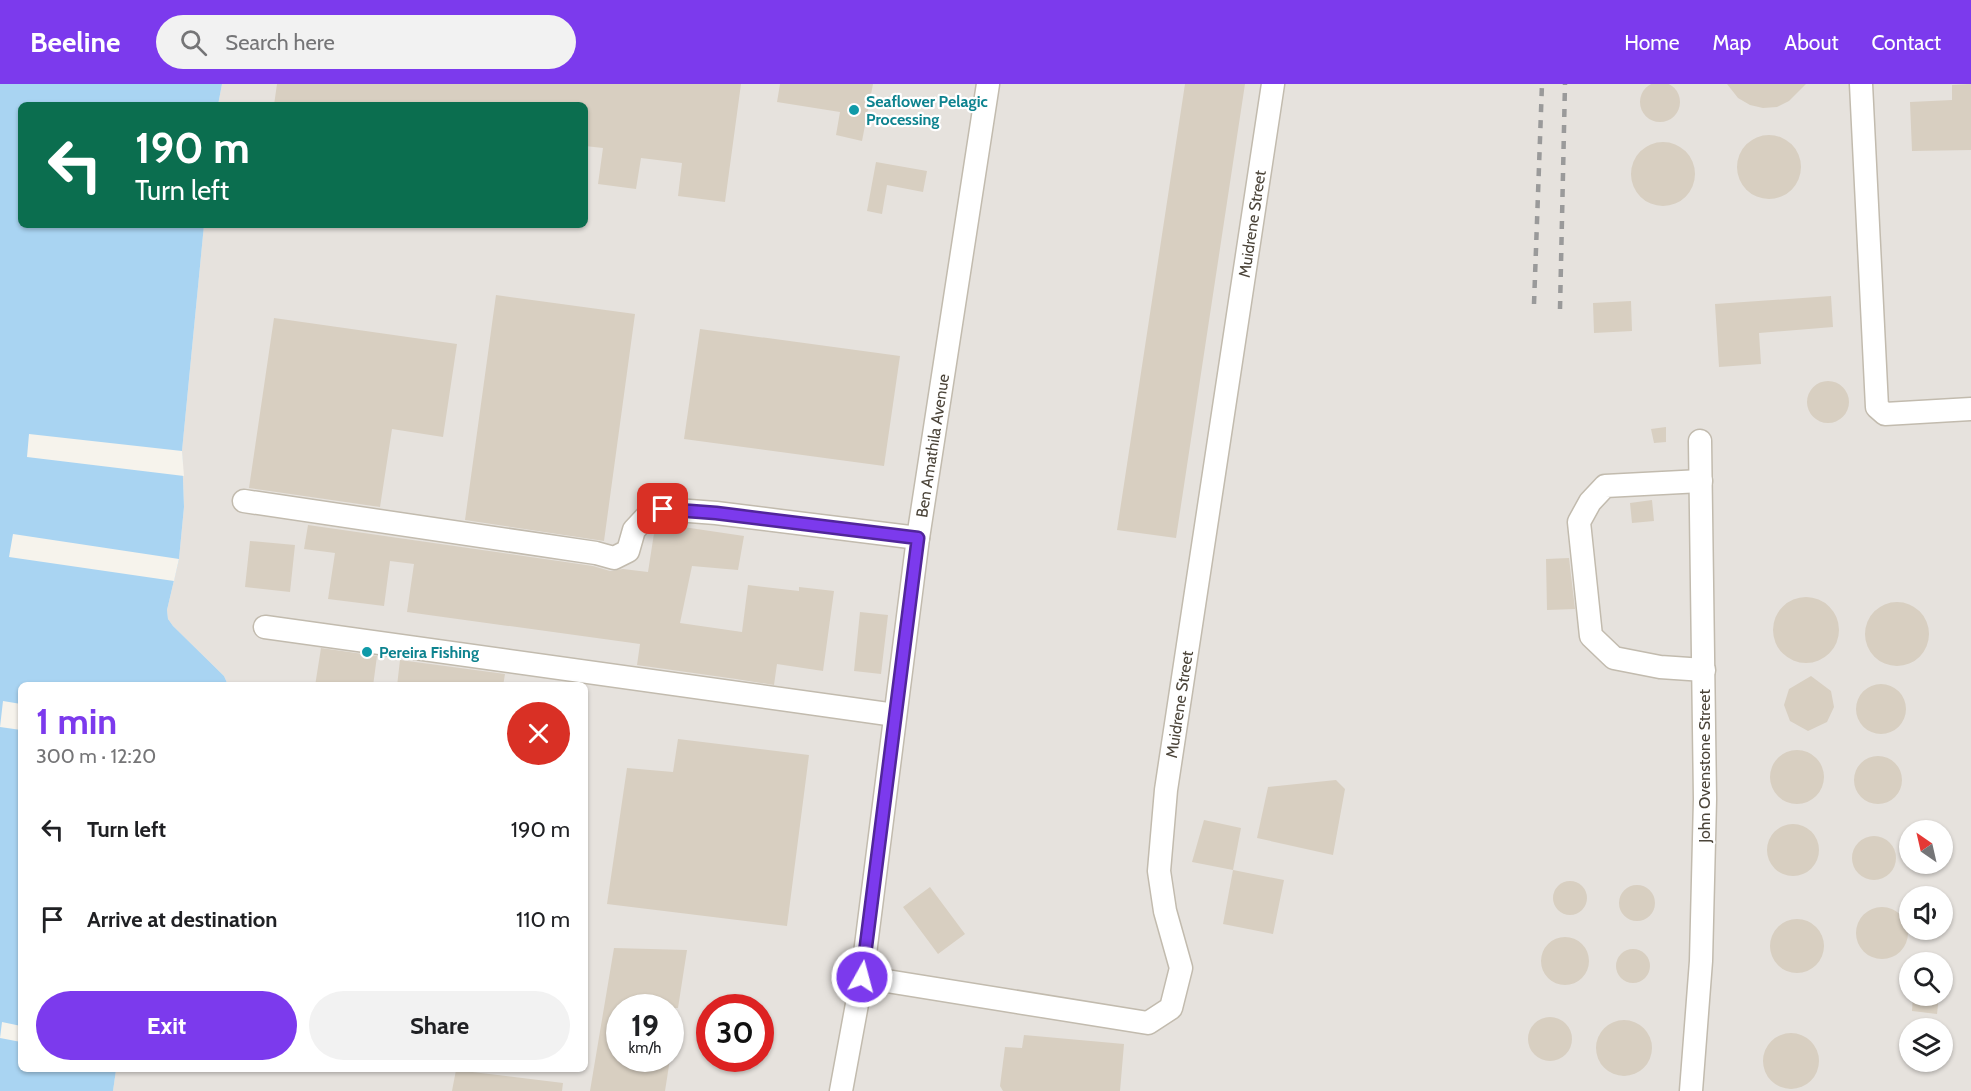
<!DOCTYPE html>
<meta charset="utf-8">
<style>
body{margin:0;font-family:Cabin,sans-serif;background:#f2f2f2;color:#202124;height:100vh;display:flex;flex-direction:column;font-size:22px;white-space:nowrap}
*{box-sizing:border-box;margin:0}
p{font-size:20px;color:#757577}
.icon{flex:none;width:33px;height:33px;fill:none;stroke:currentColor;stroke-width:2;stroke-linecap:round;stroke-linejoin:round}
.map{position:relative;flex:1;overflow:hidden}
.panel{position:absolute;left:18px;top:598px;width:570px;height:390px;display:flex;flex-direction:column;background:#fff;border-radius:9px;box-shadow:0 2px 4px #0004}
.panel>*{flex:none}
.hud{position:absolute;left:18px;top:18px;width:570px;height:126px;border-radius:9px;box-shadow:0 2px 4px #0004;background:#0b6e4f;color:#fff;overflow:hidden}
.needle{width:39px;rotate:326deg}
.tools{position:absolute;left:1899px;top:736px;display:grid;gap:12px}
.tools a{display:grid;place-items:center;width:54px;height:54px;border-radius:50%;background:#fff;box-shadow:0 2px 4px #0004;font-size:30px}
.speed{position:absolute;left:606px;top:910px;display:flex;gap:12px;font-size:30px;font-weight:700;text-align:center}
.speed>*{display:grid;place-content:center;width:78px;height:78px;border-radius:50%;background:#fff;box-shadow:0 2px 4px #0004;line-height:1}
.speed small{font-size:15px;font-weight:400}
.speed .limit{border:9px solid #d22;background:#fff;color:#111}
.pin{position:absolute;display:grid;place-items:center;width:51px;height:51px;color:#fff;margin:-26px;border-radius:12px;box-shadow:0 3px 9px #0006}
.me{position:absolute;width:66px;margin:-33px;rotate:7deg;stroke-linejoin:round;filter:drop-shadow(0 0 4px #0008)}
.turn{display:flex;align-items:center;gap:21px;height:126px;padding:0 18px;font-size:27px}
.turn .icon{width:78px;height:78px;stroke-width:2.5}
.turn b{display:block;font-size:42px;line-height:51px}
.round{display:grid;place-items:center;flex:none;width:63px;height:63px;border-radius:32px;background:#f2f2f2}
.overview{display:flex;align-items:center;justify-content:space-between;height:102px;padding:0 18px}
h1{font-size:36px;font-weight:700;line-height:45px;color:#7c3aed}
.primary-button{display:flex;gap:12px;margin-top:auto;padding:12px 18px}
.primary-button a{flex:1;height:69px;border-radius:36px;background:#7c3aed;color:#fff;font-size:24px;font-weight:700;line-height:69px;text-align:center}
.primary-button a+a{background:#f2f2f2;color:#202124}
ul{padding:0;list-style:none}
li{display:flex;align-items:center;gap:18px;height:90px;padding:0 18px}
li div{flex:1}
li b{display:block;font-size:22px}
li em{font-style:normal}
header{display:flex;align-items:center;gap:36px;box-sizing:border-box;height:84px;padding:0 30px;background:#7c3aed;color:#fff}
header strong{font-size:28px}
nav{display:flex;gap:33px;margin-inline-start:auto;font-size:21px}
.search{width:420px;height:54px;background:#f2f2f2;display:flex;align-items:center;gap:15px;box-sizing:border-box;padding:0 21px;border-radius:33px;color:#757577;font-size:22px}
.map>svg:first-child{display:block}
.industrial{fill:#e6e2dd;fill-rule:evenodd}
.water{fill:#a9d4f2}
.pier{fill:#f6f3ec}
.building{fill:#d8cfc1}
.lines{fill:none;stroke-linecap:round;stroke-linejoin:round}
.minor-casing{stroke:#c2bbae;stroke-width:25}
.minor{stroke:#fff;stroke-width:22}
.rail{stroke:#9a9a9a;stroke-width:4.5;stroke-dasharray:8 8;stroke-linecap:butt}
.route-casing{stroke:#51269a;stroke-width:15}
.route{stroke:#7c3aed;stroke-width:10}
.culture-dot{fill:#0f9aa8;stroke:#fff;stroke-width:2}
.labels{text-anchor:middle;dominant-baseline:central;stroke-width:4.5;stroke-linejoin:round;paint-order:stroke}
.culture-label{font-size:16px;font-weight:bold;fill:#0d838f;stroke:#fff;text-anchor:start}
.street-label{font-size:16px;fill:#4b4439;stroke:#fff}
</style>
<header>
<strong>Beeline</strong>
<div class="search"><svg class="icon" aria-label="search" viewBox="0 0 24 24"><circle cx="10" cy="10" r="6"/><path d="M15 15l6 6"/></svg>Search here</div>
<nav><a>Home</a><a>Map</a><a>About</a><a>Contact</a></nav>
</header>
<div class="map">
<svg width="1971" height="1007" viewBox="0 0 1971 1007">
<rect width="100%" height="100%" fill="#f6f3ec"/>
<path class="industrial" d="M222 0H1971V1007H113L116 986H585V602L228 601 224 592 173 542 168 535 167 526 179 475 184 423 182 367 204 141H585V21H218ZM1910 747H1942V780H1910ZM1910 813H1942V846H1910ZM1910 879H1942V912H1910ZM620 924H670V975H620ZM710 924H760V975H710ZM1910 945H1942V978H1910Z"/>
<path class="water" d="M0 0H222L218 21H21V141H204L182 367 184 423 179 475 167 526 168 535 173 542 224 592 228 601 21 602V986H116L113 1007H0Z"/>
<path class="pier" d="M29 350 182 367 184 392 27 373Z
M13 450 179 475 174 497 9 473Z
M3 617 21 620V646L0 643Z
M2 938 21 942V958L0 954Z"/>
<path class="building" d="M1640 18a20 20 0 1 1 40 0a20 20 0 1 1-40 0Z
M277 0H741L725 118 678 112 682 79 641 74 636 105 598 100 603 64 585 62V21H274Z
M780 0H873L862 57 836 51 840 28 777 18Z
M1185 0H1245L1176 454 1117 446Z
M1727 0H1806L1789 17 1777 23 1763 24 1750 21 1738 14Z
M1971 0V66L1912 67 1910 18 1952 16V1Z
M1737 83a32 32 0 1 1 64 0a32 32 0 1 1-64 0Z
M1631 90a32 32 0 1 1 64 0a32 32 0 1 1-64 0Z
M876 78 927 87 923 108 887 101 882 130 867 127Z
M496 211 635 230 604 457 465 436Z
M1831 212 1833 243 1759 249 1761 280 1719 283 1715 220Z
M1631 217 1632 247 1594 249 1593 219Z
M274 234 457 260 443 353 392 345 380 423 249 404Z
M700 245 900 272 884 382 684 355Z
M1807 318a21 21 0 1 1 42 0a21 21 0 1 1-42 0Z
M1666 343V358L1654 359 1651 345Z
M1652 416 1654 437 1632 439 1630 419Z
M663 440 744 452 738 486 692 482 680 539 742 548 748 501 799 507V503L834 507 823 587 777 580 774 601 736 595 637 581 640 560 407 528 414 480 390 477 384 522 328 515 335 469 304 465 308 441 593 482 610 487 623 485 648 488 655 443Z
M250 457 295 461 290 508 245 503Z
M1569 474 1575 525 1547 526 1546 475Z
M1773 546a33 33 0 1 1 66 0a33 33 0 1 1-66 0Z
M1865 550a32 32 0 1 1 64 0a32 32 0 1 1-64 0Z
M860 528 888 531 881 590 854 587Z
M321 564 377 572 373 602H315Z
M400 576 505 590 503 602H397Z
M1811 592 1831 607 1834 623 1827 638 1808 647 1790 637 1784 621 1789 605Z
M1856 625a25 25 0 1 1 50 0a25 25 0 1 1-50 0Z
M678 655 809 671 787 842 607 820 627 684 673 688Z
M1770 693a27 27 0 1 1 54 0a27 27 0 1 1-54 0Z
M1854 696a24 24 0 1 1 48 0a24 24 0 1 1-48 0Z
M1336 696 1345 705 1333 771 1257 754 1268 703Z
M1204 736 1241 744 1233 786 1192 778Z
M1767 766a26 26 0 1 1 52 0a26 26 0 1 1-52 0Z
M1852 774a22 22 0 1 1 44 0a22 22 0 1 1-44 0Z
M1233 786 1284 796 1273 850 1223 840Z
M1553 814a17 17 0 1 1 34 0a17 17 0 1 1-34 0Z
M1619 819a18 18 0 1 1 36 0a18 18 0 1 1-36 0Z
M930 803 965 850 938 870 903 823Z
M1856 849a26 26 0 1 1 52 0a26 26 0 1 1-52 0Z
M1770 862a27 27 0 1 1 54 0a27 27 0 1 1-54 0Z
M1541 877a24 24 0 1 1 48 0a24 24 0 1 1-48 0Z
M614 864 687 866 678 924H620V975H670L665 1007H590Z
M1616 882a17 17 0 1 1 34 0a17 17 0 1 1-34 0Z
M1913 912H1939L1937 930 1912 927Z
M1528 955a22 22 0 1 1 44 0a22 22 0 1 1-44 0Z
M1596 964a28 28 0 1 1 56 0a28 28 0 1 1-56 0Z
M1763 977a28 28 0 1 1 56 0a28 28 0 1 1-56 0Z
M1024 951 1124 960 1120 1007H1003L1000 1002 1005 963 1022 964Z
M456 986 563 999 562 1007H452Z"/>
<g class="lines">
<g class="minor-casing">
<g id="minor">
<path d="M1861 0 1877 323 1885 330 1971 325"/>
<path d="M1701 397 1605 402 1590 418 1579 438 1591 552 1614 574 1660 583 1704 586"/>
<path d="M244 417 596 469 614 474 628 467 634 446 647 432 663 425 716 429 918 454"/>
<path d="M265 543 895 631"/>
<path id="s1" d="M862 893 1148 939 1171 924 1181 884 1165 827 1159 787 1166 706 1273 0"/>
<path id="s2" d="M841 1007 862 893 918 454 988 0"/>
<path d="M1691 1007 1701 877 1705 715 1700 357"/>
</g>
</g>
<use href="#minor" class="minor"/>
<path class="rail" d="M1534 220 1542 0
M1560 225 1565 0"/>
</g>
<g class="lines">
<g class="route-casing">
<path id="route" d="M663 425 716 429 918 454 862 893"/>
</g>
<use href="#route" class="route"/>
</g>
<g class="culture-dot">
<circle cx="854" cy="26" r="6"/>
<circle cx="367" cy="568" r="6"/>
</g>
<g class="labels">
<g class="culture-label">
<text x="866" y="17">Seaflower Pelagic<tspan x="866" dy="18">Processing</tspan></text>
<text x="379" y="568">Pereira Fishing</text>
</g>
<g class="street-label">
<text stroke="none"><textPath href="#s1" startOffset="1112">Muidrene Street</textPath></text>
<text stroke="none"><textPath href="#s2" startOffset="652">Ben Amathila Avenue</textPath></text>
<text stroke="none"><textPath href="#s1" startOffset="626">Muidrene Street</textPath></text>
<text transform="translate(1704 682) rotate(-90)">John Ovenstone Street</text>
</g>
</g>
</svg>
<div class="tools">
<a><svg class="needle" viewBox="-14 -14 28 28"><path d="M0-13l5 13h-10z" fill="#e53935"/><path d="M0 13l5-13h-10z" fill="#757577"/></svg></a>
<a><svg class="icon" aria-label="sound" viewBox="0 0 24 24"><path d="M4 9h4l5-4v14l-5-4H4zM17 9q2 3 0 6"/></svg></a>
<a><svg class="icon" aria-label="search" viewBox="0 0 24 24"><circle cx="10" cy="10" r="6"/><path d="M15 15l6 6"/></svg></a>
<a><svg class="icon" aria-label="layers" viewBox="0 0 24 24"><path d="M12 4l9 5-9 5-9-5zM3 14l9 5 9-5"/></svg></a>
</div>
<div class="speed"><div>19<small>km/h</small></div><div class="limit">30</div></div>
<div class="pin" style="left:663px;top:425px;background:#d93025"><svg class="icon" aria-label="arrive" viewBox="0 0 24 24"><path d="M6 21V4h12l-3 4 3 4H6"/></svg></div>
<svg class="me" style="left:862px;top:893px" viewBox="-20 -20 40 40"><circle r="17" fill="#7c3aed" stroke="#fff" stroke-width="3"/><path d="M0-11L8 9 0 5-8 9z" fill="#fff"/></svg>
<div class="hud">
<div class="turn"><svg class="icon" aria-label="left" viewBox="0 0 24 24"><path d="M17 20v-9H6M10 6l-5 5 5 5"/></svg><div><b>190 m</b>Turn left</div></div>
</div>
<section class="panel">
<div class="overview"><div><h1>1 min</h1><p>300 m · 12:20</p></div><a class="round" style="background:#d93025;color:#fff"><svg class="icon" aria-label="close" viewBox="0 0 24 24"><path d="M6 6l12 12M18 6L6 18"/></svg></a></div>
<ul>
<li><svg class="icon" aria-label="left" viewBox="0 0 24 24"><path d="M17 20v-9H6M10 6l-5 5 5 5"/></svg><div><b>Turn left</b></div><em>190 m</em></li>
<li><svg class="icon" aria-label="arrive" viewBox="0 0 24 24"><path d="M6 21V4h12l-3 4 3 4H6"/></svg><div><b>Arrive at destination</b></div><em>110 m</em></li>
</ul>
<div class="primary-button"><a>Exit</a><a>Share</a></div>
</section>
</div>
